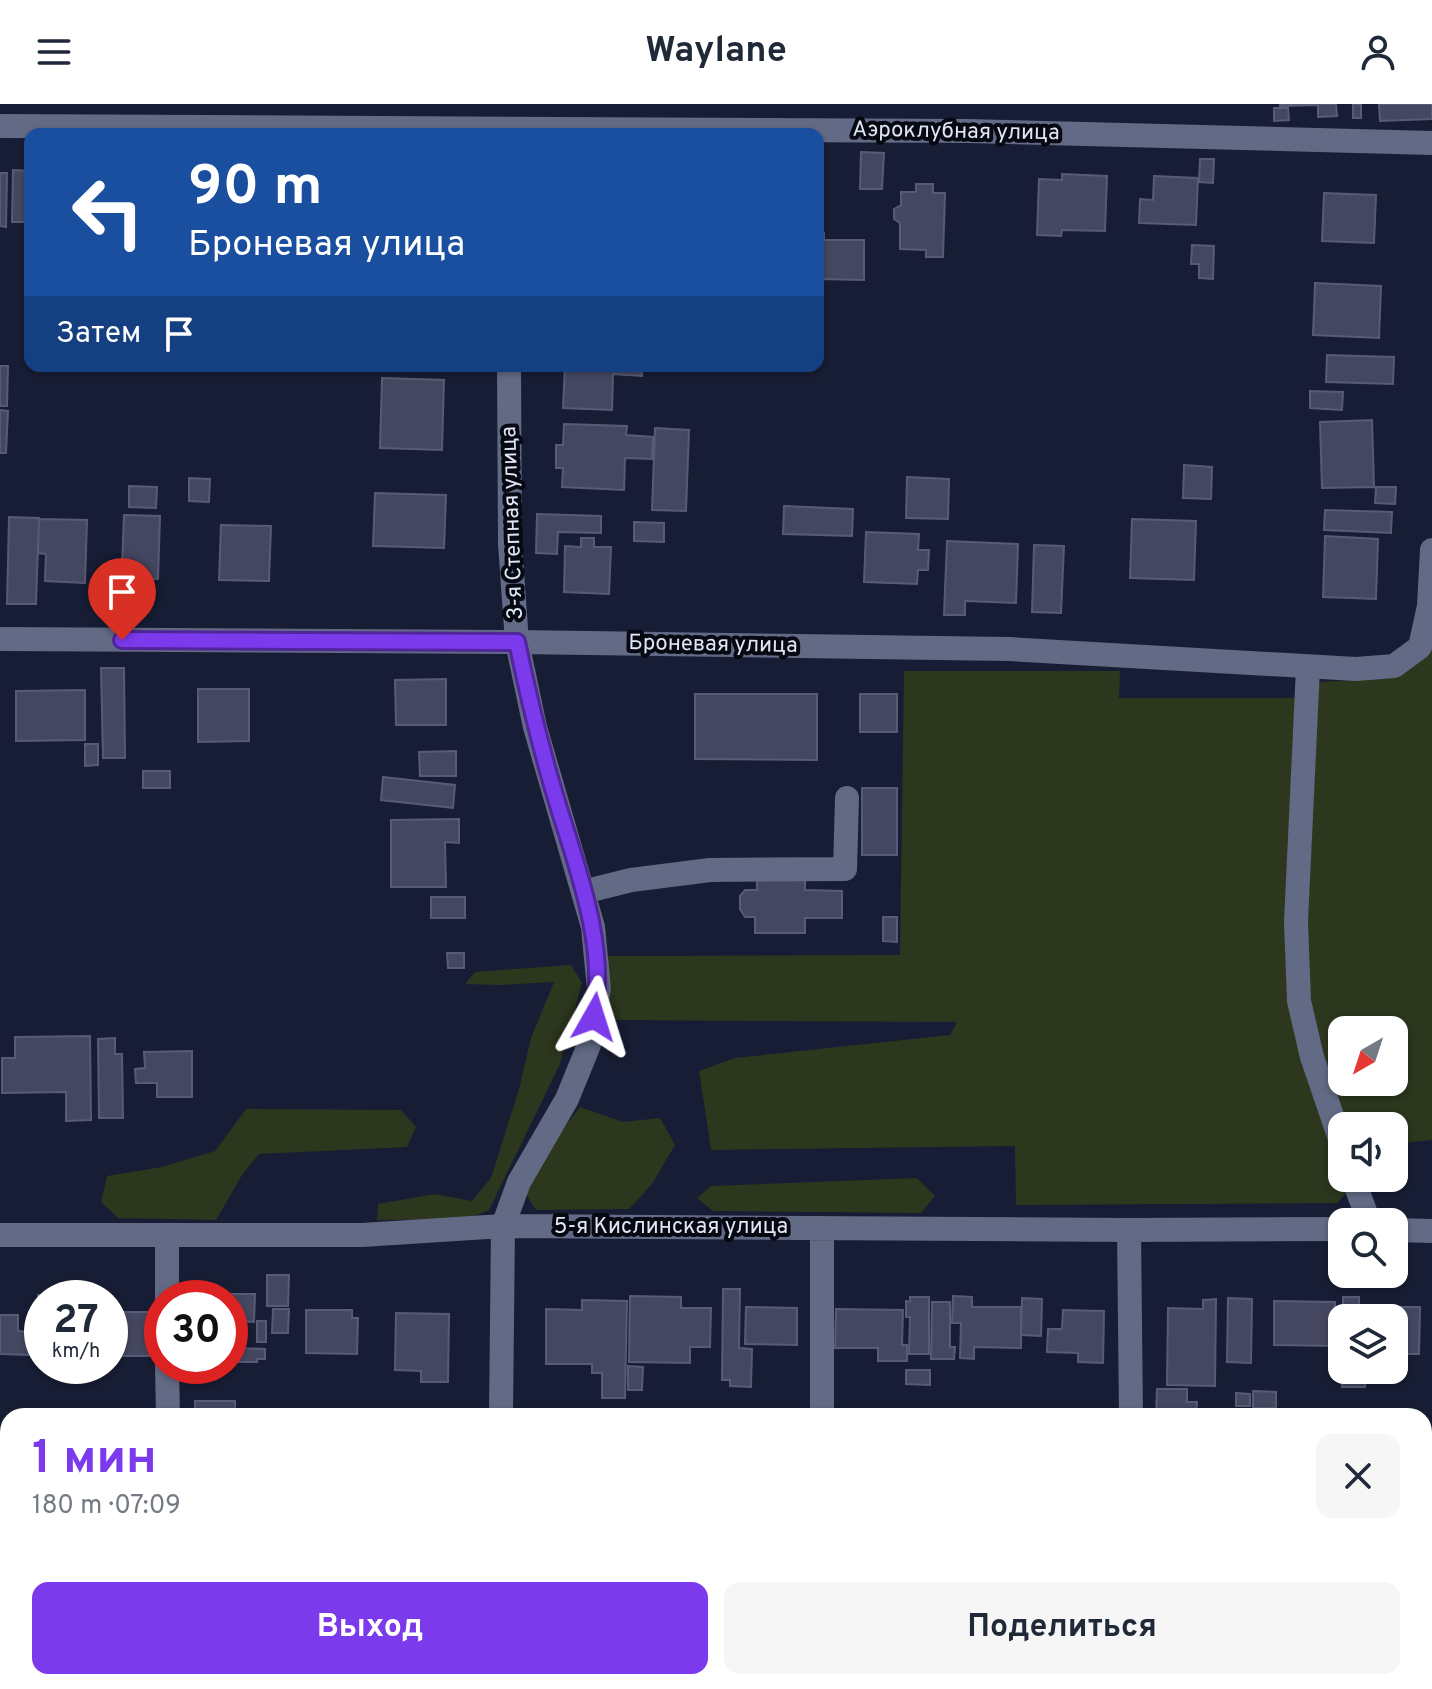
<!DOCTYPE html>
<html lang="ru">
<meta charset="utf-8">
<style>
body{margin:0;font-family:Overpass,sans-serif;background:#f6f6f7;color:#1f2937;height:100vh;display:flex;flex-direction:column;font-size:30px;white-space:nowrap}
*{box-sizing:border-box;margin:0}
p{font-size:26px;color:#747a83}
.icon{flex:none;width:44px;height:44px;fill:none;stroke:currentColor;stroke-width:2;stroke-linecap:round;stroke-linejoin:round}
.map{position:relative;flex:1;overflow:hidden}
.details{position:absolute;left:0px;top:1304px;width:1432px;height:282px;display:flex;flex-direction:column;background:#fff;border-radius:24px 24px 0 0;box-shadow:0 2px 6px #0004}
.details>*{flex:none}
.hud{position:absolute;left:24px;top:24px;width:800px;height:244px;border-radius:16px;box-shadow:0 2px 6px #0004;background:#1a4fa0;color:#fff;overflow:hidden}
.needle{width:52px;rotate:219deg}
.buttons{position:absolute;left:1328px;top:912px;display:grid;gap:16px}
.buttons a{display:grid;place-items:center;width:80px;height:80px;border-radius:16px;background:#fff;box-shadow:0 2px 6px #0004;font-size:40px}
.speed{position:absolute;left:24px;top:1176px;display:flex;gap:16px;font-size:40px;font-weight:700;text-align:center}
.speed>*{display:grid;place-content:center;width:104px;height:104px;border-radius:50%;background:#fff;box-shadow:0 2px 6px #0004;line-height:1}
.speed small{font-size:20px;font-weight:400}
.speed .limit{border:12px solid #d22;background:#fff;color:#111}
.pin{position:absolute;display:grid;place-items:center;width:68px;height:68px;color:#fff;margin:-82px -34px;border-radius:50% 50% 50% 0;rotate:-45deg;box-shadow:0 0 8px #0007}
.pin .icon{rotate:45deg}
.me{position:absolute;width:88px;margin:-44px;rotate:6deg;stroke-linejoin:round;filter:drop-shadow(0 0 6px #0008)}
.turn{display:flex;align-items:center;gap:28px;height:168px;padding:0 32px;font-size:36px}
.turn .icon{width:104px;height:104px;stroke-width:2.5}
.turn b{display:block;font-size:56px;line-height:68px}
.then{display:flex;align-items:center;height:76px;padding:0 32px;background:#0003;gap:16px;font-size:30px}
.round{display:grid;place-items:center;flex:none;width:84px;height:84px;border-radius:16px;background:#f6f6f7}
.headline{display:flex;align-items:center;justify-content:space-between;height:136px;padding:0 32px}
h1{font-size:48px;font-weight:700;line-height:60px;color:#7c3aed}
.action{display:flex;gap:16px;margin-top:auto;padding:16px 32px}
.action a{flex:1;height:92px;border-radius:16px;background:#7c3aed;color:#fff;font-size:32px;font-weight:700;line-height:92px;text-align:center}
.action a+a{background:#f6f6f7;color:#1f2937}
header{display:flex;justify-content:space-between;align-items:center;height:104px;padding:0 32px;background:#fff;font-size:36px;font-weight:700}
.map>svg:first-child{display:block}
.green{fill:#2c371d;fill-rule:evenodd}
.building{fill:#454761;stroke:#595b76;stroke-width:2}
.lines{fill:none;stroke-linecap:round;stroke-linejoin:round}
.minor{stroke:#626a85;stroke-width:24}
.route-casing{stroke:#51269a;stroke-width:20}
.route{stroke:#7c3aed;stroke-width:14}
.labels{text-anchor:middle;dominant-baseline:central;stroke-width:8;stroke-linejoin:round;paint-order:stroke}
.street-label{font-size:22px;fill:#e1e6f5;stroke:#060812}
</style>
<header><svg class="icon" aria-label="menu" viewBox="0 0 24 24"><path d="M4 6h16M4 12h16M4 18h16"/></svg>Waylane<svg class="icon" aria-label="person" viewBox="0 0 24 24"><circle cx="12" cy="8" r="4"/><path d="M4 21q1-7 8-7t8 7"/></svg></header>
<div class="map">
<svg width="1432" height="1585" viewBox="0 0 1432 1585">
<rect width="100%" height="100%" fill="#171d34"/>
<path class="green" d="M1432 526V1036L1394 1040V1022H1347L1318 945 1306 866 1318 578 1391 574 1415 559ZM1342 926H1394V978H1342Z
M904 567H1120L1119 594H1297L1306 957 1348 1087 1337 1099 1016 1101 1015 1042 711 1046 699 967 735 954 950 931 957 918 610 916 606 852 900 851Z
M571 861 582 879 560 960 489 1106 466 1115 377 1116 378 1100 435 1090 472 1097 491 1074 519 985 531 934 554 878 499 881 465 880 475 868Z
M580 1003 623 1018 660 1014 675 1041 652 1080 629 1105 536 1106 525 1089 539 1057Z
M246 1005 401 1006 416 1023 407 1043 259 1050 242 1071 216 1116 118 1114 101 1098 107 1072 162 1063 215 1047Z
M917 1074 935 1092 921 1109 713 1107 697 1094 711 1082Z"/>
<path class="building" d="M1280 0H1336L1337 12 1318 13V1L1280 2Z
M1353 0H1361V14H1353Z
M1379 0H1432V15L1380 17Z
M1274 4H1288L1289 16 1274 17Z
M861 48 884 49 882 85H860Z
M1200 55H1214L1213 79 1199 78Z
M13 66 30 67V118H12Z
M0 69H7L6 123 0 122Z
M1062 70 1107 72 1105 127 1062 126 1061 132 1037 131 1039 75 1062 76Z
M1154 72 1198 74 1196 121 1139 119 1140 95 1153 96Z
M916 80H933V89H945L943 153H926V146L900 145V119L894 115V105L901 101V88H916Z
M1324 89 1376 91 1374 139 1322 137Z
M818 129H824V136H864V176L818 175Z
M1192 141 1214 142 1213 175 1199 174V160H1191Z
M1315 179 1381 182 1379 234 1313 231Z
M1327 251 1394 253 1393 280 1326 278Z
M0 262H8L7 302H0Z
M565 262H642V272L613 270 612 306 563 304Z
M382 274 444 276 442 346 380 344Z
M1310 287 1343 288 1342 306 1310 304Z
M0 306 8 307 6 349H0Z
M1372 316 1374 383 1322 384 1320 318Z
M564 320 627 322 626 331 653 333 652 355 625 354 624 386 562 383 563 364H556V341H563Z
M655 324 689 326 686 407 652 406Z
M1184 361 1212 363 1211 395 1183 394Z
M907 373 949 375 948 415 906 414Z
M189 374 210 375 209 398 189 397Z
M129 382 157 383 156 404 129 403Z
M1376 383H1396L1395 400 1375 399Z
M375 389 446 391 444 444 373 442Z
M784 402 853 405 852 432 783 430Z
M1325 406 1392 408 1391 429 1324 426Z
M537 410 601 412V429L558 428 557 450 536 449Z
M124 411 160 412 158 475 131 474V461H122Z
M9 413 39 414 36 500H7Z
M39 415 87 416 85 479 45 477 46 450 38 449Z
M1132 415 1196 417 1194 476 1130 474Z
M634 418 664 419V438L634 437Z
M221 421 271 422 269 477 219 476Z
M866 428 919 430 918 446H929L928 466H918L917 480 864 478Z
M1325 432 1378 435 1376 495 1323 493Z
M581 434H594V443H611L609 490 564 488 565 442 581 443Z
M947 437 1018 440 1016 499 965 497V511H944Z
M1034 441 1064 442 1061 509 1032 508Z
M101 564H124L125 654H103Z
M446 575V621H396L395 576Z
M198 585H249V637L198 638Z
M85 586V636L16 637V587Z
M695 590H817V656L695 655Z
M860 590H897V628H860Z
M85 640H98V661L85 662Z
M456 647V672H420L419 648Z
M143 667H170V684H143Z
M383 673 455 681 453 704 381 696Z
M862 684H897V751H862Z
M459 715V739L445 738 446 783H391V716Z
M757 771H805V786L842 787V814H805V829H755V813H745L740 805V792L745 786H757Z
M431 793H465V814H431Z
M883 813H897V838L883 837Z
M447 849H464V864H448Z
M90 932 91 1016 66 1017V988L2 989V954H15V933Z
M115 934V950H122L123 1014H99L98 935Z
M192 947V993H157V979H136L135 965 145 964 144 948Z
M267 1171H289L288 1202H267Z
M723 1185H740L739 1244 752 1245 751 1283 730 1282V1276H722Z
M222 1190H255L254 1218 230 1217V1194H222Z
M38 1191 55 1192V1194H42V1221H38Z
M630 1192 681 1193V1204H711L710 1243H690V1259L629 1258Z
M953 1192 972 1193V1203H1021V1244L974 1243V1255L960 1254 961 1219H952Z
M910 1193H929V1250H909L910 1213H906V1197L910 1198Z
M1343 1193H1359V1214H1343Z
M1022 1194 1042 1195 1041 1232 1021 1231Z
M1228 1194 1252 1195 1251 1259 1227 1258Z
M1216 1195 1215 1282 1167 1281 1168 1204 1203 1205V1196Z
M582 1196 627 1197 625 1294H602V1269H592V1260H546V1205L582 1206Z
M1274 1197 1335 1198V1242L1274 1241Z
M932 1198H950V1243H955L954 1255H931Z
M746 1203 797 1204V1241L745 1240Z
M1371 1203H1420L1419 1250H1394V1214H1371Z
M273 1205H289L288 1229H272Z
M836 1205 903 1206 902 1241H907V1257H878V1244H835Z
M306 1206H352V1214H358L357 1250 306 1249Z
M1063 1206 1104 1207 1103 1259 1078 1258V1249L1047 1248 1048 1225H1062Z
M110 1208H150L149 1252H110Z
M396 1209 449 1210 448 1278H421V1267L395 1266Z
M0 1211H18V1227L29 1228V1251L0 1250Z
M257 1217H266V1238H257Z
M236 1244 265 1245V1255H257V1258H235Z
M628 1262 643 1263 642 1286H628Z
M906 1266H930V1281L906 1280Z
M1342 1266H1366L1365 1283H1342Z
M1157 1285H1187V1298H1197L1196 1312H1156Z
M1253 1287 1276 1288V1304H1253Z
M1236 1289 1250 1290V1302H1236Z
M195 1297H235V1308H265V1312H195Z
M1424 1329H1431V1358H1424Z
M0 1494H8V1512H0Z
M2 1523H8V1552H2Z
M1 1563H8V1578H26L25 1585H1Z
M61 1578H106V1583L118 1585H60Z
M194 1578H232V1585H194Z
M547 1578H590V1585H547Z
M886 1578H943V1585H886Z
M1052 1578H1101V1585H1064L1052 1583Z
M1160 1578H1247V1585H1161Z
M1249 1578H1277V1585H1249Z
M1342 1578H1385V1585H1342Z"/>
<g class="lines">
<path class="minor" d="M0 22 967 27 1432 39
M0 535 517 538 1009 545 1356 565 1394 562 1420 543 1429 502 1432 446
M1308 564 1296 818 1299 897 1312 953 1342 1041
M583 788 631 776 710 766 845 765 847 694
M1353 1074 1369 1118
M822 1124V1312
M1129 1126 1131 1312
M1394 1126 1432 1127
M0 1131H362L503 1122 1129 1126 1342 1125
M167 1131V1194
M167 1262 168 1312
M501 1312 503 1122 519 1078 567 995 589 941 599 885 593 823 535 623 517 538 510 440 509 262
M169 1578V1585
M823 1578V1585
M1134 1578V1585
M499 1585V1578"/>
</g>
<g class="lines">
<g class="route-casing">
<path id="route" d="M122 536 517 538C527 586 538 633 552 681 573 755 608 835 594 913"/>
</g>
<use href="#route" class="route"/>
</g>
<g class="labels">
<g class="street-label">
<text transform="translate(956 28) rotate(1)">Аэроклубная улица</text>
<text transform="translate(513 419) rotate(-92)">3-я Степная улица</text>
<text transform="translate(713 541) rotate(1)">Броневая улица</text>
<text x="671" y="1123">5-я Кислинская улица</text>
</g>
</g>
</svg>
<div class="buttons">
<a><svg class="needle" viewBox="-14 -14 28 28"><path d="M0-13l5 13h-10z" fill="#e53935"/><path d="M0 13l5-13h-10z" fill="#747a83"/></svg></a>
<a><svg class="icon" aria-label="sound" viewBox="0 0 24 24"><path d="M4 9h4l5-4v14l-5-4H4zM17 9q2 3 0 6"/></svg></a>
<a><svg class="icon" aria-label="search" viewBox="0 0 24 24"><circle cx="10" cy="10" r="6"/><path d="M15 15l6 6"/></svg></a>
<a><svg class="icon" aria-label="layers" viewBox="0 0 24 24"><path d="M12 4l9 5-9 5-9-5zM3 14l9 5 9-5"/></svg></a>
</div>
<div class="speed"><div>27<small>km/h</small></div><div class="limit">30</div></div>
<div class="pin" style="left:122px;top:536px;background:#d93025"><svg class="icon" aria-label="arrive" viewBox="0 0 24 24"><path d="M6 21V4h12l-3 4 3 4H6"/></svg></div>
<svg class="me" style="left:594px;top:913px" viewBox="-20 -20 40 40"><path d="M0-17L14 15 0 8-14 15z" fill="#7c3aed" stroke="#fff" stroke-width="4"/></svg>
<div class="hud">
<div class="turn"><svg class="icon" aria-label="left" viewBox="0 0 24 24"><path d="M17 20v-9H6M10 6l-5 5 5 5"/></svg><div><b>90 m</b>Броневая улица</div></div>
<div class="then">Затем<svg class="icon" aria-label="arrive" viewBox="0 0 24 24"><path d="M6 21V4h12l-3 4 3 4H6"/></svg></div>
</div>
<section class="details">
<div class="headline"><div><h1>1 мин</h1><p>180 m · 07:09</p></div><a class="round"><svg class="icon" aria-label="close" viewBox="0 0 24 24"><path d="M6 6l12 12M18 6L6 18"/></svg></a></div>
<div class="action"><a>Выход</a><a>Поделиться</a></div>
</section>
</div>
